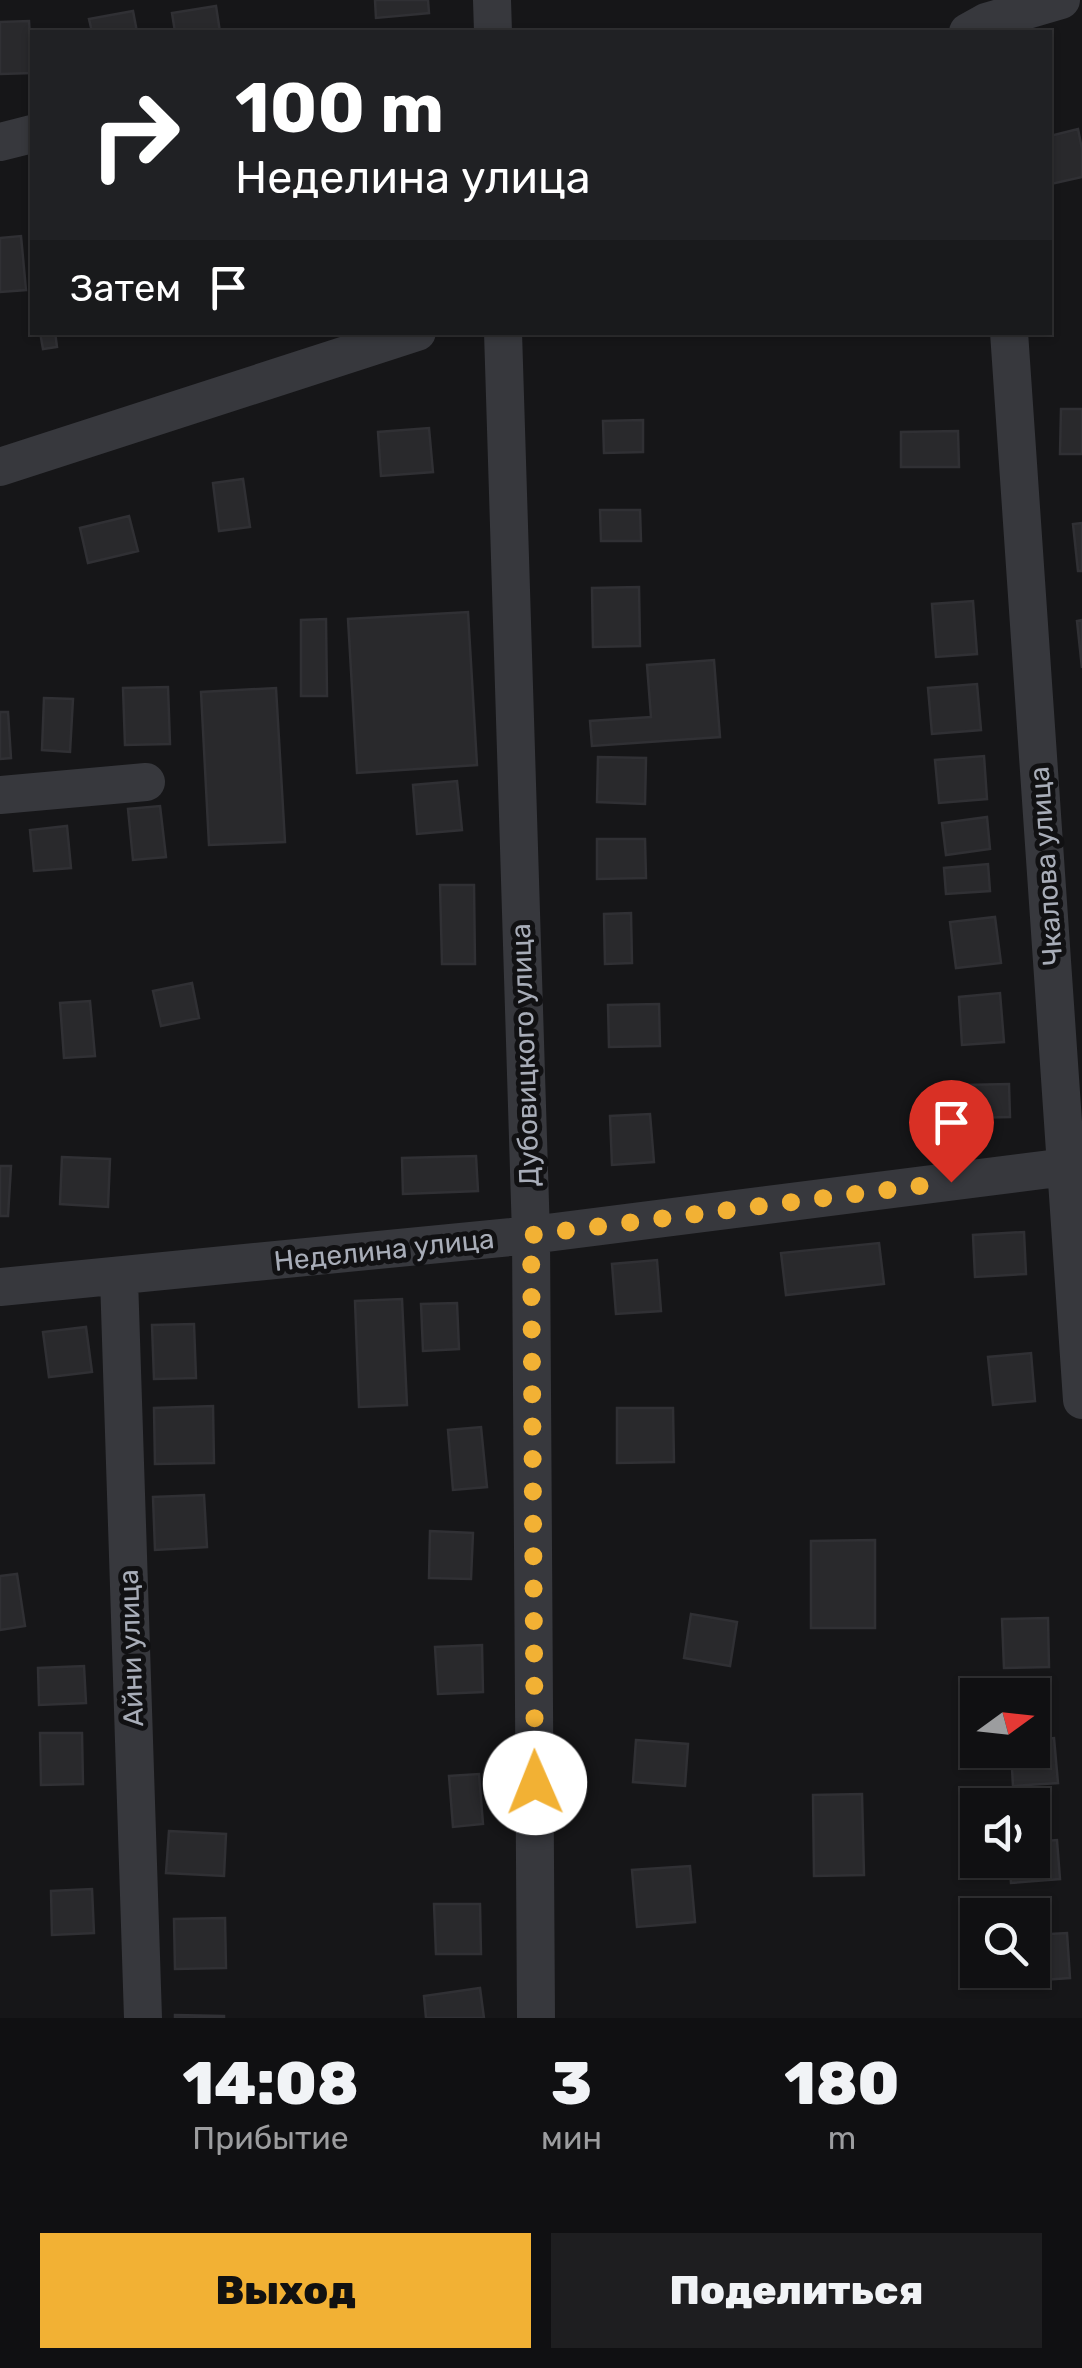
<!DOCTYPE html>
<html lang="ru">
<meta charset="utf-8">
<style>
body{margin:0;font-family:Rubik,sans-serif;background:#1e1e20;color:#f1f3f6;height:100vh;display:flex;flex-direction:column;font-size:38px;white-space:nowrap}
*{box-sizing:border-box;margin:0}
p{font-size:32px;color:#9c9d9f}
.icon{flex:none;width:55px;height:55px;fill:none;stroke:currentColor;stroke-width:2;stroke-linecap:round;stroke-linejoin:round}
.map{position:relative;height:2018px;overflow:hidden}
.details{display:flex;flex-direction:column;background:#101012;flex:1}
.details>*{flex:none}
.hud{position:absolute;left:30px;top:30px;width:1022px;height:305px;border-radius:0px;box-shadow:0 2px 8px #0004,0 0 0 2px #303032;background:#202124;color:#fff;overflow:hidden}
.needle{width:65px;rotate:75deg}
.tools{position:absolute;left:960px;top:1678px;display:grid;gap:20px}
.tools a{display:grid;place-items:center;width:90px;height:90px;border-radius:0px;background:#101012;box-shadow:0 2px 8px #0004,0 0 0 2px #303032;font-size:50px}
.pin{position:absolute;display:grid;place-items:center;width:85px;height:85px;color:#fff;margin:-102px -42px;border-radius:50% 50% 50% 0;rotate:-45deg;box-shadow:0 0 10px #0007}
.pin .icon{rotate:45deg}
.me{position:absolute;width:110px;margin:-55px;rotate:359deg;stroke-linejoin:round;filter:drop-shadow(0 0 8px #0008)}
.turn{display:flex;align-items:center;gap:35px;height:210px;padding:0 40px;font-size:45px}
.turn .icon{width:130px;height:130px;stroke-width:2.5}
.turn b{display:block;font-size:70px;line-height:85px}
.then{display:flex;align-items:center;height:95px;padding:0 40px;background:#0003;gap:20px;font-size:38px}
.eta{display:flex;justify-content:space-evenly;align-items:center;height:170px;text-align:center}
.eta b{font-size:60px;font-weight:800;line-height:70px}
.primary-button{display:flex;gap:20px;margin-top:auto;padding:20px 40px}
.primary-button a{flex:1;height:115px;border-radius:0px;background:#f2b134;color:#111;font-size:40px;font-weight:800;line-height:115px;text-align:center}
.primary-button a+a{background:#1e1e20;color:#f1f3f6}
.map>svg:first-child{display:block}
.building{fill:#29292c;stroke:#303034;stroke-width:2.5}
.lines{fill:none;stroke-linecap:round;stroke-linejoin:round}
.minor{stroke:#37383d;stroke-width:38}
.route{stroke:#f2b134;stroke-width:18;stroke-dasharray:0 32.4}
.labels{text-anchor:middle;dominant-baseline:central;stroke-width:10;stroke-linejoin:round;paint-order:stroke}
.street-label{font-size:28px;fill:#a8adb8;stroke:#111113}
</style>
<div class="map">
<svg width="1082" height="2018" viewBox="0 0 1082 2018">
<rect width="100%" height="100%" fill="#161618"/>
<path class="building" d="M375 0H428L429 13 376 18Z
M216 6 220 32H175L172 13Z
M133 11 137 32H92L89 19Z
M29 21 32 73 0 74V22Z
M1078 129 1082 149V177L1051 184 1050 136Z
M21 236 26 290 0 292V238Z
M40 332H55L57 347 43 349Z
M1061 409H1082V454H1060Z
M643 420V452L604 453 603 421Z
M429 428 433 472 381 476 378 432Z
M958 431 959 467H901V432Z
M243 479 250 527 219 531 213 483Z
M600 510H640L641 541H601Z
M129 516 138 551 88 563 80 528Z
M1082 523V571H1078L1073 524Z
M639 587 640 646 593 647 592 588Z
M973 601 977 654 936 657 932 604Z
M468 612 477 765 357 773 348 619Z
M326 619 327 696H301V620Z
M1082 620V668L1077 621Z
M714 660 720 737 592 746 590 721 651 717 647 665Z
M977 684 981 730 932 734 928 688Z
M168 687 170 744 125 745 123 688Z
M276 688 285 842 209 845 201 692Z
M44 698 73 699 70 752 42 750Z
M0 712H8L11 758 0 759Z
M984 756 987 799 939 803 935 760Z
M598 757 646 758 645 804 597 802Z
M457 781 462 830 417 834 413 785Z
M160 806 166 857 133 860 128 809Z
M987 817 990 849 946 855 942 823Z
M67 826 71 868 34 871 30 830Z
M597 839H645L646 878 597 879Z
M988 864 990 891 946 894 944 868Z
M440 885H474L475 964H442Z
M631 913 632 963 605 964 604 914Z
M995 917 1001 963 956 968 950 922Z
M192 983 199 1018 161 1026 153 991Z
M1000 993 1004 1042 962 1045 959 997Z
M90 1001 95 1056 64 1058 60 1003Z
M659 1004 660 1046 609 1047 608 1005Z
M1009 1084 1010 1117 965 1118 964 1085Z
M650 1114 654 1162 612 1165 610 1116Z
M476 1156 478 1191 403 1194 402 1158Z
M62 1157 110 1159 108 1207 60 1204Z
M0 1166H11L8 1216H0Z
M1024 1232 1026 1274 975 1277 973 1235Z
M879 1243 884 1284 786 1295 781 1253Z
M657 1260 661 1311 616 1314 612 1264Z
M402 1299 407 1405 359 1407 355 1301Z
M457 1303 459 1349 423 1351 421 1304Z
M194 1324 196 1378 154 1379 152 1325Z
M86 1327 92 1372 49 1377 43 1332Z
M1031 1353 1035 1401 993 1405 988 1357Z
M213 1406 214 1463 155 1464 154 1408Z
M617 1408H673L674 1462 617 1463Z
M481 1427 487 1487 453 1490 448 1430Z
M204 1495 207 1547 155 1550 153 1497Z
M430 1531 473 1533 471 1579 429 1578Z
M875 1540V1628H811V1541Z
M17 1574 25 1626 0 1630V1576Z
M691 1614 737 1622 730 1666 684 1658Z
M1048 1618 1049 1667 1004 1668 1002 1619Z
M482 1645 483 1692 438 1694 435 1647Z
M84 1666 86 1703 39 1705 38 1668Z
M40 1733H82L83 1784 41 1785Z
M1054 1738 1058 1783 1013 1786 1011 1750H1032V1740Z
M636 1740 688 1744 685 1786 633 1782Z
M479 1774 483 1824 453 1827 449 1776Z
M862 1794 864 1875 814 1876 813 1795Z
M169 1831 226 1834 224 1876 166 1873Z
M1057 1840 1060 1879 1011 1883 1009 1860H1032V1842Z
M690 1866 695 1922 637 1927 632 1870Z
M92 1889 94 1933 52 1935 51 1891Z
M434 1904H480L481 1954H436Z
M225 1918 226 1968 175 1969 174 1919Z
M1067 1933 1070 1978 1027 1981 1026 1970H1032V1935Z
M480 1988 484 2018H426L424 1996Z
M175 2015 224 2016V2018H175Z"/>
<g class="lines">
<path class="minor" d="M492 0 493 32
M968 32 986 22 1061 0
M0 142 32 134
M503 332 531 1235 536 2018
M1009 332 1082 1400
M0 467 417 332
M0 795 146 782
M119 1278 143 2018
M0 1287 531 1235 1066 1167"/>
</g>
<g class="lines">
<path class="route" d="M535 1783 531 1235 951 1182"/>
</g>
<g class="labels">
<g class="street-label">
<text transform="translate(1046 866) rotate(-94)">Чкалова улица</text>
<text transform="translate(525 1055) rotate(-92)">Дубовицкого улица</text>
<text transform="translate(384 1250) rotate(-6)">Неделина улица</text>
<text transform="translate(131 1648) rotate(-92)">Айни улица</text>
</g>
</g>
</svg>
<div class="tools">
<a><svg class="needle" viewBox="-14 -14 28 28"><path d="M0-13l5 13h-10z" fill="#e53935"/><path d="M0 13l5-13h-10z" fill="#9c9d9f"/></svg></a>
<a><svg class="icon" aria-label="sound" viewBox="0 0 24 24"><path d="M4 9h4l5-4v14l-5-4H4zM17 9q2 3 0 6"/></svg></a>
<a><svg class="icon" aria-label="search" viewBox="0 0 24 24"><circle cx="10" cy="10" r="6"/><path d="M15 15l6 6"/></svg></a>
</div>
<div class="pin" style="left:951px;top:1182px;background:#d93025"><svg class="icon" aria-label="arrive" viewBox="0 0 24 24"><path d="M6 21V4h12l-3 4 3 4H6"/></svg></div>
<svg class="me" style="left:535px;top:1783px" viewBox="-20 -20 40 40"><circle r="19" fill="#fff"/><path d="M0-13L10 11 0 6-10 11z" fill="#f2b134"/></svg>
<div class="hud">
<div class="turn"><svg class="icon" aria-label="right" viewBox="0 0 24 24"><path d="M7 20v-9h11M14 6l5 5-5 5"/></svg><div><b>100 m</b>Неделина улица</div></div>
<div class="then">Затем<svg class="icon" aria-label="arrive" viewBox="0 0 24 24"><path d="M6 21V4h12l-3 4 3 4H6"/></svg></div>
</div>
</div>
<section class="details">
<div class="eta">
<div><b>14:08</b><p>Прибытие</p></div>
<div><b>3</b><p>мин</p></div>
<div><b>180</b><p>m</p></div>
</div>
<div class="primary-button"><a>Выход</a><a>Поделиться</a></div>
</section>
